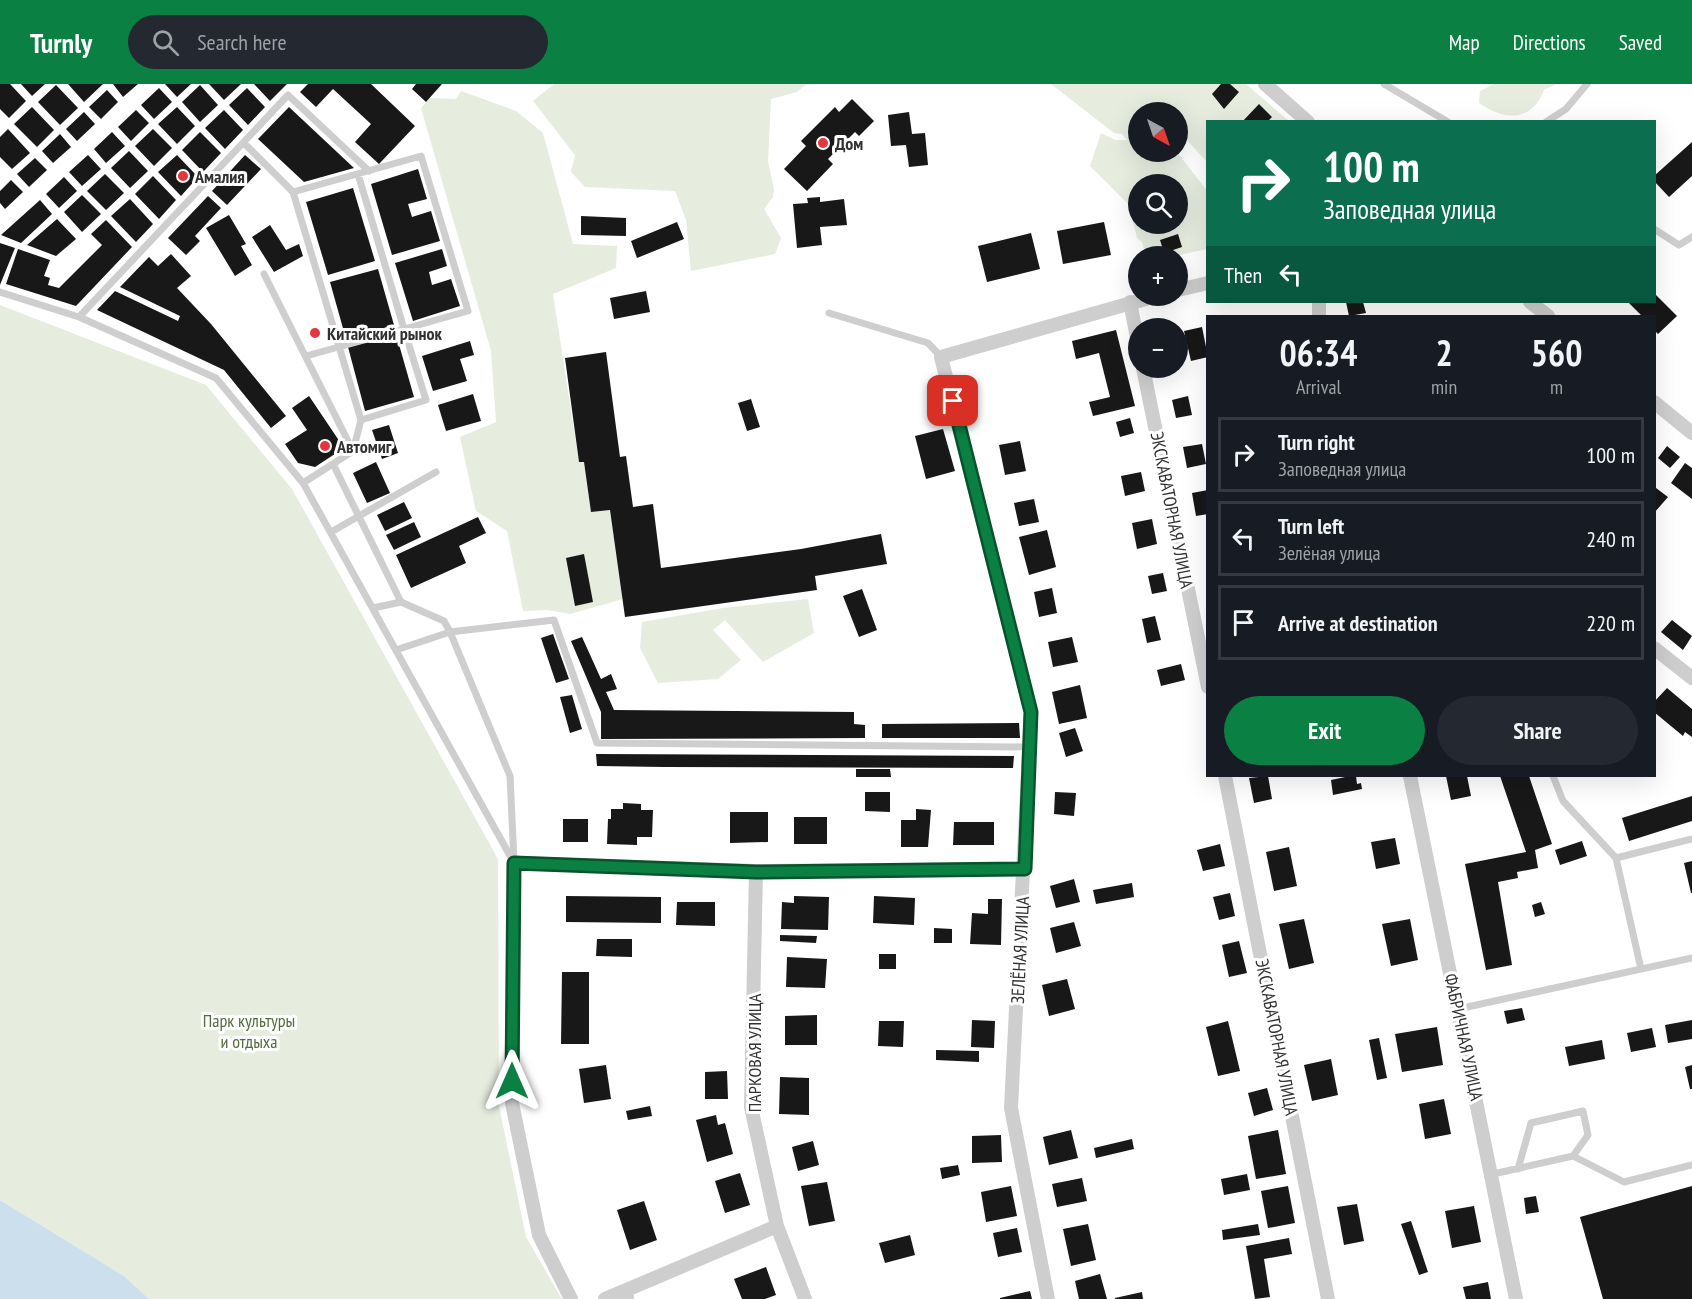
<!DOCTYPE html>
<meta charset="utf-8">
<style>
body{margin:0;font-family:"PT Sans Narrow",sans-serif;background:#242831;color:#f1f3f6;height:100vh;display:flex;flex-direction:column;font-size:22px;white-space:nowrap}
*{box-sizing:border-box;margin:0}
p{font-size:20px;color:#9ea1a6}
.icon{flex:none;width:33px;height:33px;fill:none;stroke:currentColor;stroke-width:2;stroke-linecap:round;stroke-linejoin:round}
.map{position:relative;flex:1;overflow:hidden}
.sheet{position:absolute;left:1206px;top:231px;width:450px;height:462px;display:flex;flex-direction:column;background:#171b24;border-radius:0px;box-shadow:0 6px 24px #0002}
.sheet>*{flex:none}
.guide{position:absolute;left:1206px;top:36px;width:450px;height:183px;border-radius:0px;box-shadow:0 6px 24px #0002;background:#0b6e4f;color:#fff;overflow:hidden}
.needle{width:39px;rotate:140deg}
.fabs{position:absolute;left:1128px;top:18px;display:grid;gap:12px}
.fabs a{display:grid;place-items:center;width:60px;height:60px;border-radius:50%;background:#171b24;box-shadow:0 6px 24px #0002;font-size:30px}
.pin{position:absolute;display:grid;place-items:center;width:51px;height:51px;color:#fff;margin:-26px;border-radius:12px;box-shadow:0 3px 9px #0006}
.me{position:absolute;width:66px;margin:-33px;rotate:0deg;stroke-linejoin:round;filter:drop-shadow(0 0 4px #0008)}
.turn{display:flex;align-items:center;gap:21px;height:126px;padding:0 18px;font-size:27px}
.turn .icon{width:78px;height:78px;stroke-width:2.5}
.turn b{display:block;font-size:42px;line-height:51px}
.then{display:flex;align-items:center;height:57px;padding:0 18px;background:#0003;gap:12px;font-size:22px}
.eta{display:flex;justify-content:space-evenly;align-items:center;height:102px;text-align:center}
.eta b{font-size:36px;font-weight:700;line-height:42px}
.cta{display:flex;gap:12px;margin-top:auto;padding:12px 18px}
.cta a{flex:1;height:69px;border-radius:36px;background:#0b8043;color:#fff;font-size:24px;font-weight:700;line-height:69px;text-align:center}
.cta a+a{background:#242831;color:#f1f3f6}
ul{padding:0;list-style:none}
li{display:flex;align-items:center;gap:18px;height:75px;margin:0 12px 9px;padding:0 6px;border:3px solid #363941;border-radius:0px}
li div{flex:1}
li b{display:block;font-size:22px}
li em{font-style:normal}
header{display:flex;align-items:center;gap:36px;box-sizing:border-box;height:84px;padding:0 30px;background:#0b8043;color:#fff}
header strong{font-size:28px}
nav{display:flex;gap:33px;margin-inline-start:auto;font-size:21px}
.search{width:420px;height:54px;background:#242831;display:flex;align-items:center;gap:15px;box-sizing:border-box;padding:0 21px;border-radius:33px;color:#9ea1a6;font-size:22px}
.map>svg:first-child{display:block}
.green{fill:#e6eddf;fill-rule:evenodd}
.water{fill:#ccdfec}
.building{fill:#181818}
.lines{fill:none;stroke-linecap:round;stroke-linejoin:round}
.service{stroke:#cecece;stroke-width:7}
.minor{stroke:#cecece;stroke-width:14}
.route-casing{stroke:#07532c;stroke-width:15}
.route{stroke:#0b8043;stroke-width:10}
.poi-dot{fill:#e43640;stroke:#fff;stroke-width:2}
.labels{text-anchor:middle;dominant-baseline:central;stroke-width:6;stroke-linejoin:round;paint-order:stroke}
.poi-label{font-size:18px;font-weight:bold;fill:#313131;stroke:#fff;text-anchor:start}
.street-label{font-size:18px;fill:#313131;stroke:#fff}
.park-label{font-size:18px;fill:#536d3e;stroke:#fff}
</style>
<header>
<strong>Turnly</strong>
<div class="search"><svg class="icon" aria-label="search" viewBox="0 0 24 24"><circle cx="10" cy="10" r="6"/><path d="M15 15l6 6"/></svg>Search here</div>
<nav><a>Map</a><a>Directions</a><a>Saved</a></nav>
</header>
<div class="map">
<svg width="1692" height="1215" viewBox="0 0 1692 1215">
<rect width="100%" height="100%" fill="#fff"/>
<path class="green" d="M554 0H807L797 8 771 15 768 77 774 106 773 113 764 125 781 154 775 170 691 187 686 136 675 107 585 103 571 88 575 71 533 17Z
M1051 0H1246L1289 37 1208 38 1207 78 1184 53 1178 60V28H1138V68H1177L1208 108 1207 165 1175 172H1146L1142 158 1137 154 1129 121 1090 82 1101 49 1115 56H1127L1122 50 1114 49ZM1138 100H1178V140H1138Z
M1494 0H1556L1544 6C1532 38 1505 37 1479 19L1480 7Z
M461 7 516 27 543 49 573 160 617 162 616 184 553 210 579 378H584L591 428 610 426 623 515 570 530 547 526 523 527 507 447 476 427 460 353 496 338 491 267 421 24 430 14 456 15Z
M0 221 206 301 292 405 498 775 499 1022 526 1153 562 1215H149L124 1192 0 1116Z
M808 515 814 549 763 578 725 536 713 546 741 576 718 595 658 599 640 564 642 538 723 524Z"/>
<path class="water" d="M0 1116 124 1192 149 1215H0Z"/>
<path class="building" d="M0 0H10L26 17 9 34 0 25Z
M21 0H45L32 12Z
M68 0H103L84 18Z
M113 0H138L123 13Z
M165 0H191L177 13Z
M209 0H241L224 16Z
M254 0H287L270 17Z
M308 0H371L415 42 379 80 355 58 371 40 333 5 316 23 300 8Z
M416 0H442L426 18 412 5Z
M1221 0H1230L1239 8 1224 25 1212 10Z
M56 1 78 24 60 41 38 18Z
M200 1 218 21 200 38 182 18Z
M159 4 172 18 154 35 141 21Z
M247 4 265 23 248 41 229 21Z
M107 6 118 18 101 35 89 23Z
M852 15 874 37 859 52 855 48 828 75 833 80 807 107 784 85 806 62 801 57 835 23 839 28Z
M1259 20 1272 33 1267 38H1242Z
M32 23 54 46 37 63 14 40Z
M177 23 195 42 177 60 158 40Z
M289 23 354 84 304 98 258 55Z
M136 26 149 39 131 57 118 43Z
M224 26 243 46 225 65 205 44Z
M84 28 95 40 77 57 66 45Z
M909 28 912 50 925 49 928 81 909 83 906 61 891 62 888 31Z
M8 45 30 69 12 85 0 73V53Z
M153 45 172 64 154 82 135 62Z
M112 48 125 62 106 79 94 65Z
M200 48 221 69 203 88 182 66Z
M60 50 71 63 53 79 42 67Z
M1692 58V92L1669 113 1654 97V92Z
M129 67 148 87 130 104 111 84Z
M88 71 101 85 82 102 69 88Z
M177 71 198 93 181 112 158 88Z
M245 71 261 85 227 121 212 107Z
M35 74 47 86 29 103 17 90Z
M418 85 427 115 408 120 412 133 431 127 440 157 392 171 371 100Z
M105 90 124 109 106 126 87 107Z
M153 92 176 116 159 135 135 110Z
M64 93 77 107 59 124 46 110Z
M11 96 23 108 5 125 0 119V107Z
M353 104 375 177 328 191 306 118Z
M82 111 101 130 82 148 64 128Z
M208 112 221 124 195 152 200 157 186 171 168 154Z
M820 113V118L844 115 847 141 820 143 822 161 797 164 793 120 808 119 807 114Z
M130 115 153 140 136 158 111 132Z
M40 116 52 130 21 159 1 151Z
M229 131 246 160 241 162 252 181 235 192 206 144Z
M581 132 626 134V152L581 151Z
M57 135 76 155 56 172 27 161Z
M106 136 132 163 76 222 6 200 18 165 50 176 44 192 50 194 48 201 59 204 102 161 91 150Z
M677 138 684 155 637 174 631 157Z
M1104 138 1111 171 1063 180 1057 147Z
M270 141 286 166 299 160 303 172 274 188 252 153Z
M1031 149 1040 185 987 198 978 162Z
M1178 150 1182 163 1164 169 1160 156Z
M0 159 15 164 0 201Z
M442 165 447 182 429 188 432 201 451 195 460 222 413 237 395 179Z
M171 170 191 192 177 204 211 240 286 332 271 344 224 286 97 226 115 207 178 237 180 232 120 203 149 173 158 182Z
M378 185 394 241 346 255 330 198Z
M646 207 650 228 614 235 610 214Z
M1654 209 1677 232 1658 250 1654 246V232H1642L1628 218H1654Z
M1346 218H1363L1366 229 1349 232Z
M1202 243 1208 273 1191 277 1184 247Z
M1116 246 1135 322 1093 332 1089 318 1110 313 1099 269 1076 275 1072 257Z
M396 250 414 313 365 327 348 263Z
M470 257 474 271 460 275 467 297 433 307 422 272Z
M606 268 620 373 626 372 633 423 653 420 661 484 801 465 881 450 887 480 815 492 817 506 625 533 610 426 591 428 584 378H579L565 274Z
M473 310 481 337 446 347 438 321Z
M309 312 344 364 315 383 298 379 285 360 307 346 292 324Z
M1188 312 1192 331 1176 334 1172 316Z
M751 315 760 343 747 347 738 319Z
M1130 334 1134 349 1120 353 1116 338Z
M389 341 398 369 382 375 372 346Z
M943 345 955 387 926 395 915 352Z
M1020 357 1026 387 1005 391 999 361Z
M1202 360 1206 380 1187 384 1183 363Z
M1667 362 1680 373 1670 384 1658 374Z
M376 378 390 409 367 419 353 389Z
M1685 379 1692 384V415L1671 399Z
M1141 388 1145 407 1125 412 1121 392Z
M1656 404 1668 413 1654 429V405Z
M1208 406V430L1196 432 1192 409Z
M1034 415 1039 438 1019 442 1014 419Z
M404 418 412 434 385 447 377 431Z
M478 433 486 449 459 462 466 479 411 504 396 471Z
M1152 435 1157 460 1137 465 1132 439Z
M414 438 421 453 394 466 386 451Z
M1047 446 1056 483 1029 491 1019 453Z
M584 470 593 518 575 522 566 474Z
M1163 489 1167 507 1152 510 1148 492Z
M1052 504 1057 529 1039 533 1034 508Z
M862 505 877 546 859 553 843 512Z
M1155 532 1161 556 1147 559 1142 535Z
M1672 536 1692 552 1683 566 1661 548Z
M553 550 569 595 556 599 541 554Z
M582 553 601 595 611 590 617 605 606 608 614 626 854 628V640L865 641V654L601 655V628L571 557Z
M1072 553 1078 578 1053 583 1048 558Z
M1181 580 1185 596 1161 602 1157 586Z
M1080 601 1087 634 1059 640 1052 608Z
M1667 604 1692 625V653L1685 648 1683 652 1654 628V618Z
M572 611 582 645 570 649 560 613Z
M1019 639 1020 654H882V640Z
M1075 644 1083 667 1066 673 1059 649Z
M596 670 1014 672 1013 684 664 683 597 682Z
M856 685H890L891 693H856Z
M1268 692 1272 715 1254 719 1249 694Z
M1350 692H1356L1357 700 1361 699 1362 705 1333 711 1331 696Z
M1446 692H1467L1471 712 1451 716Z
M1500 692H1529L1552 760 1535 766 1538 784 1517 788 1518 794 1498 798 1512 881 1486 886 1465 780 1526 768Z
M865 708H890V728L865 727Z
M1055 708 1076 709 1074 732 1054 730Z
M1692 712V737L1629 757 1622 734Z
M623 719 641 720V726H653L652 753H637V761L607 760 608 735H611V725H623Z
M916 725 931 726 928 763H901V736H916Z
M730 728H768V758L730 759Z
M794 733H827V760H794Z
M563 735H588V758H563Z
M954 738H994V761H953Z
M1395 754 1400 780 1376 785 1371 758Z
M1582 757 1587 772 1560 781 1555 766Z
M1220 760 1225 782 1203 787 1197 766Z
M1289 763 1297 802 1274 807 1266 768Z
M1692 777V809H1691L1684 779Z
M1074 795 1080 818 1056 824 1050 802Z
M1132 799 1134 813 1096 820 1093 806Z
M1230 809 1235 832 1219 836 1213 813Z
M566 812 661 813V839L566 838Z
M794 812 829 813 828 846 781 845 782 818 794 819Z
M874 812 915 814 914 841 873 839Z
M988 815H1002L1001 861 970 860 972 829 988 830Z
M677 818H715V842L676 841Z
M1541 818 1545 830 1535 833 1532 821Z
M1304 835 1314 879 1289 885 1279 840Z
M1410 835 1418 876 1391 882 1382 840Z
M1074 838 1081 862 1056 869 1050 844Z
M934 844 952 845V859H934Z
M780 851 817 852 816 859 780 857Z
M597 855H632V873L596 872Z
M1239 857 1247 889 1229 893 1222 861Z
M879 870H896V885H879Z
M787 873 827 875 825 904 786 903Z
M562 888H589V960H561Z
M1067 895 1075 925 1049 932 1042 901Z
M1522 924 1525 936 1507 940 1504 927Z
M817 931V961H785V932Z
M972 936 995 937 994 964 971 963Z
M1692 936V955L1668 959 1665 941Z
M879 937H904L903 963 878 962Z
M1228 937 1240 987 1218 992 1206 943Z
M1437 943 1443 981 1402 988 1395 950Z
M1652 944 1656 963 1631 968 1627 949Z
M1379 954 1387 994 1377 996 1369 956Z
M1602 956 1605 975 1569 982 1565 963Z
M936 966 979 967V978L936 976Z
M1331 975 1338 1011 1312 1017 1304 981Z
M606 981 611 1015 584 1019 579 985Z
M1692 981V1005H1690L1685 983Z
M727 987 728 1015H705V988Z
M780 993 809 994V1031L779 1030Z
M1267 1004 1273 1026 1254 1032 1248 1009Z
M1444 1015 1451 1050 1425 1055 1419 1020Z
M650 1022 652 1032 628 1036 626 1027Z
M716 1031 718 1041 725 1039 733 1070 707 1078 696 1036Z
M1071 1046 1078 1074 1049 1081 1043 1053Z
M1278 1046 1286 1090 1256 1095 1248 1052Z
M1001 1051 1002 1078 972 1079V1052Z
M1132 1055 1134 1065 1096 1074 1094 1064Z
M813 1057 819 1081 798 1087 792 1063Z
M958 1081 960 1091 942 1095 940 1084Z
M740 1089 750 1121 725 1129 715 1097Z
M1247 1090 1250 1106 1224 1111 1221 1095Z
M1082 1094 1087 1117 1057 1123 1052 1100Z
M827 1098 835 1137 809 1142 801 1102Z
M1011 1102 1017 1132 986 1138 981 1108Z
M1288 1102 1295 1139 1268 1144 1261 1107Z
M1692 1102V1215H1603L1580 1133Z
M1536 1112 1539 1128 1526 1130 1524 1114Z
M644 1117 657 1156 630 1166 617 1126Z
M1357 1120 1364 1157 1344 1161 1337 1123Z
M1474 1122 1481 1158 1452 1164 1445 1127Z
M1411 1137 1428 1188 1419 1191 1401 1140Z
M1088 1140 1096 1176 1071 1182 1063 1145Z
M1258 1140 1260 1151 1223 1156 1222 1146Z
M1017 1144 1022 1168 998 1173 993 1149Z
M910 1151 915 1171 885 1179 879 1159Z
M1289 1154 1292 1170 1264 1175 1270 1213 1255 1215 1246 1162Z
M766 1183 776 1211 765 1215H742L734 1195Z
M1100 1190 1107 1215H1079L1075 1197Z
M1488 1198 1491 1215H1466L1463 1203Z
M1030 1207 1032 1215H1000V1214Z
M1142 1208 1143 1215H1115V1214Z"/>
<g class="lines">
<path class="service" d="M1384 0 1448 38
M1546 38 1566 25 1587 0
M244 59 293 108 361 336 353 367 264 190
M293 108 421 72 468 227 404 245 426 316 361 336
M1654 145 1679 161 1692 153
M0 208 79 233 216 294 303 399 514 779
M829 229 928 259 941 273
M79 233 288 11 369 87
M306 272 404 245 358 90
M333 380 401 518 444 537 450 548 510 692 514 777
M303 399 353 367
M331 448 436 388
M373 524 401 518
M396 566 450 548 554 536 597 659 1031 663
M1553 692 1563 717 1616 774 1641 885
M1616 774 1692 755
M1458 925 1692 874
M1518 1085 1531 1039 1583 1027 1588 1051 1573 1072
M1493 1090 1573 1072 1624 1098 1692 1081"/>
<path class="minor" d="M1265 0 1308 38
M1178 206 1208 199
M1130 218 1138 259
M1530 218 1548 232
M1319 232V218
M1143 284 1208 603
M1654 318 1692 349
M1654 564 1692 594
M1225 692 1328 1215
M1410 692 1516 1215
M756 787 751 1023 777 1142 805 1215
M624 1207 777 1142
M571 1215 539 1151 512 1019 514 779 756 787 1025 785
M605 1215 624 1207 627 1213
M1048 1215 1011 1024 1031 628 941 273 1156 212"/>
</g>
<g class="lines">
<g class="route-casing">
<path id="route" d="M512 997 514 779 756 788 1025 785 1031 628 953 317"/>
</g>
<use href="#route" class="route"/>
</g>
<g class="poi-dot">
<circle cx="823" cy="59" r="6"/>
<circle cx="183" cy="92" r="6"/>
<circle cx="315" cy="249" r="6"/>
<circle cx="325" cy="362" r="6"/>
</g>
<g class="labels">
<g class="poi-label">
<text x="835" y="59">Дом</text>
<text x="195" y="92">Амалия</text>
<text x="327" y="249">Китайский рынок</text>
<text x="337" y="362">Автомиг</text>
</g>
<g class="street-label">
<text transform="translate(1172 426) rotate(79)">ЭКСКАВАТОРНАЯ УЛИЦА</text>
<text transform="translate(1020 866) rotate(-87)">ЗЕЛЁНАЯ УЛИЦА</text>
<text transform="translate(1277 953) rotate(79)">ЭКСКАВАТОРНАЯ УЛИЦА</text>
<text transform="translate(1464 953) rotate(78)">ФАБРИЧНАЯ УЛИЦА</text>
<text transform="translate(754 969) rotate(-90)">ПАРКОВАЯ УЛИЦА</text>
</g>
<g class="park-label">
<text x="249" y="936">Парк культуры<tspan x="249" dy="21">и отдыха</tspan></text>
</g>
</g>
</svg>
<div class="fabs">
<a><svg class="needle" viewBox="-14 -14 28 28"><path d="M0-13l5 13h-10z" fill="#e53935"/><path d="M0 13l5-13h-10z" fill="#9ea1a6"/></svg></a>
<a><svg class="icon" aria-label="search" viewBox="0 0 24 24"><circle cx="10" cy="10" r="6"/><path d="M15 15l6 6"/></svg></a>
<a>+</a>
<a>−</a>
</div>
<div class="pin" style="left:953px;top:317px;background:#d93025"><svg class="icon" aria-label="arrive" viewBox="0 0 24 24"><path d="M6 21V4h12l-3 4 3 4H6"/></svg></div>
<svg class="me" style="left:512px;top:997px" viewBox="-20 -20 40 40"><path d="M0-17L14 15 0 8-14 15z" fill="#0b8043" stroke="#fff" stroke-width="4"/></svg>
<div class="guide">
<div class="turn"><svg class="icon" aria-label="right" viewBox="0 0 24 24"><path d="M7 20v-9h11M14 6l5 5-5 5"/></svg><div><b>100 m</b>Заповедная улица</div></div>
<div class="then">Then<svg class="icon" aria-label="left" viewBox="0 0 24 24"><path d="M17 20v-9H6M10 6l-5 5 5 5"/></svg></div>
</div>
<section class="sheet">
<div class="eta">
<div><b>06:34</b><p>Arrival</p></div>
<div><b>2</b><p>min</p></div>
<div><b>560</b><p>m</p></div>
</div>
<ul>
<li><svg class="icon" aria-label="right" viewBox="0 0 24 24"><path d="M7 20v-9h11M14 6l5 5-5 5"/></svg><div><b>Turn right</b><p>Заповедная улица</p></div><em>100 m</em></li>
<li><svg class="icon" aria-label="left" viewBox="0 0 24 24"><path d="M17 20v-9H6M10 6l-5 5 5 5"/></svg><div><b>Turn left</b><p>Зелёная улица</p></div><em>240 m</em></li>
<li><svg class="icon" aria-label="arrive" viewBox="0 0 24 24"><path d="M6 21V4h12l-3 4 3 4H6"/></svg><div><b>Arrive at destination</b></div><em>220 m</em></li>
</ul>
<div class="cta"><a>Exit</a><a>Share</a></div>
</section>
</div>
